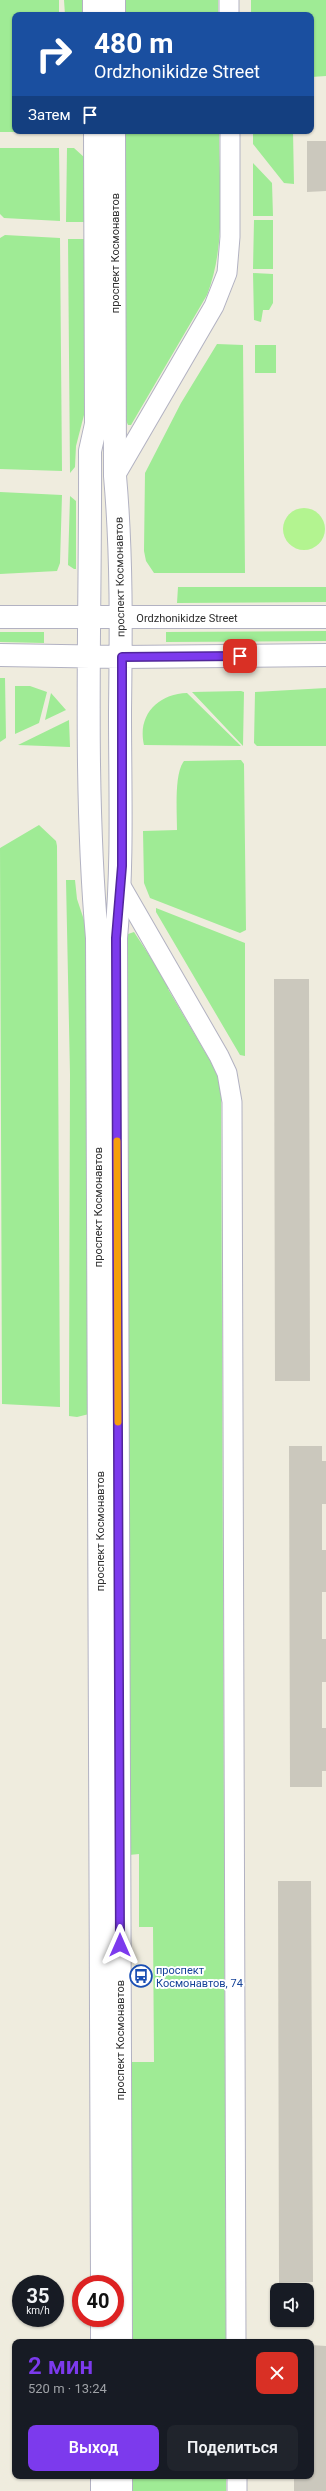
<!DOCTYPE html>
<html lang="ru">
<meta charset="utf-8">
<style>
body{margin:0;font-family:Roboto,sans-serif;background:#20242c;color:#f1f3f6;height:100vh;display:flex;flex-direction:column;font-size:15px;white-space:nowrap}
*{box-sizing:border-box;margin:0}
p{font-size:13px;color:#9ea1a6}
.icon{flex:none;width:22px;height:22px;fill:none;stroke:currentColor;stroke-width:2;stroke-linecap:round;stroke-linejoin:round}
.map{position:relative;flex:1;overflow:hidden}
.side{position:absolute;left:12px;top:2339px;width:302px;height:140px;display:flex;flex-direction:column;background:#171b24;border-radius:8px;box-shadow:0 1px 3px #0004}
.side>*{flex:none}
.hud{position:absolute;left:12px;top:12px;width:302px;height:122px;border-radius:8px;box-shadow:0 1px 3px #0004;background:#1a4fa0;color:#fff;overflow:hidden}
.buttons{position:absolute;left:270px;top:2283px;display:grid;gap:8px}
.buttons a{display:grid;place-items:center;width:44px;height:44px;border-radius:8px;background:#171b24;box-shadow:0 1px 3px #0004;font-size:20px}
.speed{position:absolute;left:12px;top:2275px;display:flex;gap:8px;font-size:20px;font-weight:700;text-align:center}
.speed>*{display:grid;place-content:center;width:52px;height:52px;border-radius:50%;background:#171b24;box-shadow:0 1px 3px #0004;line-height:1}
.speed small{font-size:10px;font-weight:400}
.speed .limit{border:6px solid #d22;background:#fff;color:#111}
.pin{position:absolute;display:grid;place-items:center;width:34px;height:34px;color:#fff;margin:-17px;border-radius:8px;box-shadow:0 2px 6px #0006}
.me{position:absolute;width:44px;margin:-22px;rotate:0deg;stroke-linejoin:round;filter:drop-shadow(0 0 3px #0008)}
.turn{display:flex;align-items:center;gap:14px;height:84px;padding:0 16px;font-size:18px}
.turn .icon{width:52px;height:52px;stroke-width:2.5}
.turn b{display:block;font-size:28px;line-height:34px}
.then{display:flex;align-items:center;height:38px;padding:0 16px;background:#0003;gap:8px;font-size:15px}
.round{display:grid;place-items:center;flex:none;width:42px;height:42px;border-radius:8px;background:#20242c}
.head{display:flex;align-items:center;justify-content:space-between;height:68px;padding:0 16px}
h1{font-size:24px;font-weight:600;line-height:30px;color:#7c3aed}
.button{display:flex;gap:8px;margin-top:auto;padding:8px 16px}
.button a{flex:1;height:46px;border-radius:8px;background:#7c3aed;color:#fff;font-size:16px;font-weight:600;line-height:46px;text-align:center}
.button a+a{background:#20242c;color:#f1f3f6}
.map>svg:first-child{display:block}
.green{fill:#9feb95}
.pitch{fill:#b3f490}
.building{fill:#cbc8bd}
.lines{fill:none;stroke-linecap:round;stroke-linejoin:round}
.street-casing{stroke:#b2b2c2;stroke-width:21}
.secondary-casing{stroke:#b2b2c2;stroke-width:24}
.street{stroke:#fff;stroke-width:19}
.secondary{stroke:#fff;stroke-width:22}
.route-casing{stroke:#51269a;stroke-width:10}
.route{stroke:#7c3aed;stroke-width:7}
.slow{stroke:#f59e0b;stroke-width:7}
.labels{text-anchor:middle;dominant-baseline:central;stroke-width:4;stroke-linejoin:round;paint-order:stroke}
.street-label{font-size:11px;fill:#2d2d2d;stroke:#fff}
.transit-label{font-size:11px;fill:#164399;stroke:#fff;text-anchor:start}
</style>
<div class="map">
<svg width="326" height="2491" viewBox="0 0 326 2491">
<rect width="100%" height="100%" fill="#efecde"/>
<path class="green" d="M0 0H59V15H15V131L59 132H0Z
M64 0H82V15H65Z
M123 0H218V15H123Z
M251 0H326V76L311 77V15H251Z
M124 131H219C219 185 227 244 207 295L131 425H128L125 418Z
M253 131H293L294 184 284 183 253 144Z
M0 148H59L60 221 4 218 0 214Z
M67 148H74L85 158V222H66Z
M253 163 272 183 273 216H253Z
M254 220H273V269H253Z
M5 235 60 238 62 471 0 469V238Z
M68 239H85L84 415 76 446 75 467 70 473Z
M253 273 273 274V303L269 310H263L261 322 254 320Z
M217 344 243 345 245 573H154L146 561 144 551 145 473 181 403Z
M255 345H276V373H255Z
M0 492 62 495 60 563 57 571 0 574Z
M70 496 76 501V569H74L68 565Z
M178 587H326V602L177 603Z
M326 631V641L166 642V632Z
M0 632H44V643L0 642Z
M0 678H5L6 738 0 742Z
M15 686H30L47 692 39 723 15 734Z
M326 688V746H257L254 743 255 692Z
M241 691 244 692 243 746 192 692Z
M51 693 66 710 45 720Z
M187 693 241 746 144 745C137 715 158 694 187 693Z
M69 720 70 747 18 745Z
M241 760 244 764 246 930 240 933 150 898 144 883 143 831 177 830C177 813 174 773 184 761Z
M39 825 56 841 57 846 60 1407 2 1404 0 848Z
M66 880H75L77 899 87 929 89 1414 77 1417 69 1416 70 1074Z
M156 908 245 943V1056L240 1055 156 912Z
M134 932 170 987 168 989 221 1079 226 2342H131L130 2062H154L153 1927H139V1854L129 1855 128 934Z
M131 2476H226V2491H131Z"/>
<path class="pitch" d="M283 529a21 21 0 1 1 42 0a21 21 0 1 1-42 0Z"/>
<path class="building" d="M307 141H326V191L307 192Z
M274 979H309L310 1381H275Z
M289 1446H322V1461H326V1504H322V1550H326V1592H322V1639H326V1682H322V1728H326V1771H322V1787H290Z
M278 1881H311L313 2282 279 2283Z
M311 2345 326 2346V2491H294V2476H311Z"/>
<g class="lines">
<g class="street-casing">
<path id="street" d="M229 0V15
M115 476 214 306 227 273 230 237V131
M121 886 219 1056 227 1073 232 1102 236 2342
M237 2476V2491"/>
</g>
<g class="secondary-casing">
<path id="secondary" d="M94 0V15
M114 0V15
M95 131 96 424 90 451C91 613 83 777 97 938L102 2284
M114 131 115 476C122 555 121 633 120 712 120 788 123 863 116 938L121 2342
M0 617H326
M0 655 121 657 326 655
M102 2318V2342
M102 2476V2491
M121 2476V2491"/>
</g>
<use href="#street" class="street"/>
<use href="#secondary" class="secondary"/>
</g>
<g class="lines">
<g class="route-casing">
<path id="route" d="M120 1945 116 938 122 866V657L240 656"/>
</g>
<use href="#route" class="route"/>
<path class="slow" d="M117 1141 118 1422"/>
</g>
<defs>
<g id="bus-ring" transform="scale(1.15)"><circle r="9.5" fill="#fff" stroke="#1a4fb4" stroke-width="1.5"/><path d="M-5-6H5V4H4V6H2V4H-2V6H-4V4H-5ZM-3.5-4V0h7V-4ZM-3.5 1.2v1.5H-2V1.2ZM2 1.2v1.5H3.5V1.2Z" fill="#1a4fb4"/></g>
</defs>
<g fill-rule="evenodd">
<use href="#bus-ring" x="141" y="1976"/>
</g>
<g class="labels">
<g class="street-label">
<text transform="translate(115 253) rotate(-90)">проспект Космонавтов</text>
<text transform="translate(120 577) rotate(-91)">проспект Космонавтов</text>
<text x="187" y="618">Ordzhonikidze Street</text>
<text transform="translate(98 1207) rotate(-90)">проспект Космонавтов</text>
<text transform="translate(100 1531) rotate(-90)">проспект Космонавтов</text>
<text transform="translate(120 2040) rotate(-90)">проспект Космонавтов</text>
</g>
<g class="transit-label">
<text x="156" y="1970">проспект<tspan x="156" dy="13">Космонавтов, 74</tspan></text>
</g>
</g>
</svg>
<div class="buttons">
<a><svg class="icon" aria-label="sound" viewBox="0 0 24 24"><path d="M4 9h4l5-4v14l-5-4H4zM17 9q2 3 0 6"/></svg></a>
</div>
<div class="speed"><div>35<small>km/h</small></div><div class="limit">40</div></div>
<div class="pin" style="left:240px;top:656px;background:#d93025"><svg class="icon" aria-label="arrive" viewBox="0 0 24 24"><path d="M6 21V4h12l-3 4 3 4H6"/></svg></div>
<svg class="me" style="left:120px;top:1945px" viewBox="-20 -20 40 40"><path d="M0-17L14 15 0 8-14 15z" fill="#7c3aed" stroke="#fff" stroke-width="4"/></svg>
<div class="hud">
<div class="turn"><svg class="icon" aria-label="right" viewBox="0 0 24 24"><path d="M7 20v-9h11M14 6l5 5-5 5"/></svg><div><b>480 m</b>Ordzhonikidze Street</div></div>
<div class="then">Затем<svg class="icon" aria-label="arrive" viewBox="0 0 24 24"><path d="M6 21V4h12l-3 4 3 4H6"/></svg></div>
</div>
<section class="side">
<div class="head"><div><h1>2 мин</h1><p>520 m · 13:24</p></div><a class="round" style="background:#d93025;color:#fff"><svg class="icon" aria-label="close" viewBox="0 0 24 24"><path d="M6 6l12 12M18 6L6 18"/></svg></a></div>
<div class="button"><a>Выход</a><a>Поделиться</a></div>
</section>
</div>
